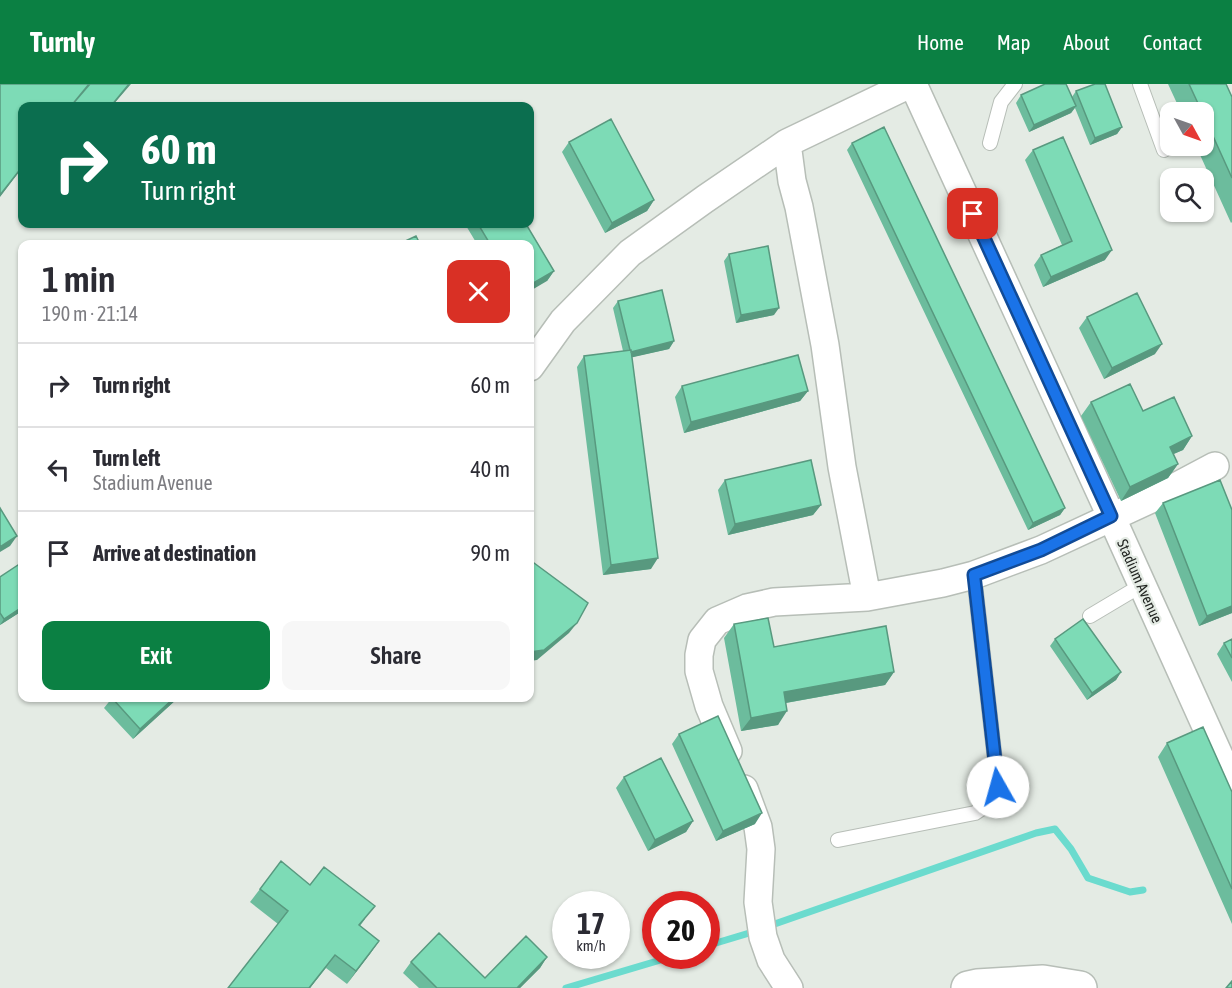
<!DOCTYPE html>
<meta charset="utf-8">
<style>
body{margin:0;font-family:"Asap Condensed",sans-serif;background:#f7f7f7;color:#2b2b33;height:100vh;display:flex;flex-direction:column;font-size:22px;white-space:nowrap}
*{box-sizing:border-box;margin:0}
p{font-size:20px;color:#7c7c81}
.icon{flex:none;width:33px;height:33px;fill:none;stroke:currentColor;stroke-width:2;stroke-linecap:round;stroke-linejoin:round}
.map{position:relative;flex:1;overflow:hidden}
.details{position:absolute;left:18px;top:156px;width:516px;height:462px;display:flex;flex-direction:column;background:#fff;border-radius:12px;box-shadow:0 2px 4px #0004}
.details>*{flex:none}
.banner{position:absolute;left:18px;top:18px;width:516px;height:126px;border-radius:12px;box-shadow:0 2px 4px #0004;background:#0b6e4f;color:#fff;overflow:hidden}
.needle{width:39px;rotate:130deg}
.tools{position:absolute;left:1160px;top:18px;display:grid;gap:12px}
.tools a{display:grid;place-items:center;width:54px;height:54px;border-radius:12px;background:#fff;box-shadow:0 2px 4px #0004;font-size:30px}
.speed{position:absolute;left:552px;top:807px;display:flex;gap:12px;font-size:30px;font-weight:700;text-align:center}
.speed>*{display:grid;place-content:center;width:78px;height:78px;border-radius:50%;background:#fff;box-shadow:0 2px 4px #0004;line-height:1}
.speed small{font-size:15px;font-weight:400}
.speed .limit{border:9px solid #d22;background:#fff;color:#111}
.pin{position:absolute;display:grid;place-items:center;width:51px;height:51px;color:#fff;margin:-26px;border-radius:12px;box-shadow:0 3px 9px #0006}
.me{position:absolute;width:66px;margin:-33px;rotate:353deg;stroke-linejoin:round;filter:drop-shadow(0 0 4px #0008)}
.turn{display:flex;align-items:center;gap:21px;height:126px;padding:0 24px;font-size:27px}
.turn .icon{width:78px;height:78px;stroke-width:2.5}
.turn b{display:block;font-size:42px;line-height:51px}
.round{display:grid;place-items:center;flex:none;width:63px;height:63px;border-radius:12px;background:#f7f7f7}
.overview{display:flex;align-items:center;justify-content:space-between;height:102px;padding:0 24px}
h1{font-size:36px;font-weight:600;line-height:45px}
.action{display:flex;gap:12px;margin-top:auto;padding:12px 24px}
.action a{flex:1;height:69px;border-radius:12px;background:#0b8043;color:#fff;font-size:24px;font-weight:600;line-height:69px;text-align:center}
.action a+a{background:#f7f7f7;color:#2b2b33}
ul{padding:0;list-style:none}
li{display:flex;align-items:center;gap:18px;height:84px;padding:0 24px;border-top:2px solid #e1e1e2}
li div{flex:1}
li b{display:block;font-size:22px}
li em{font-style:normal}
header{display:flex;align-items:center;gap:36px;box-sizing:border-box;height:84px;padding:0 30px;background:#0b8043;color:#fff}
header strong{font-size:28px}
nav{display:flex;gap:33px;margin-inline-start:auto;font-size:21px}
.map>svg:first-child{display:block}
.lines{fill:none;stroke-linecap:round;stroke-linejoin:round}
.stream{stroke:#6bdbce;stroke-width:7}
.lane-casing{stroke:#b7beb7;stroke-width:16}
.street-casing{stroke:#b7beb7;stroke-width:30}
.secondary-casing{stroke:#b7beb7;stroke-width:36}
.lane{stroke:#fff;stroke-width:14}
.street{stroke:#fff;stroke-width:27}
.secondary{stroke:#fff;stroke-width:33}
.wall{fill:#6cbc9d}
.shaded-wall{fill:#58997f}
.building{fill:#7ddbb6;stroke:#58997f;stroke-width:1.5}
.route-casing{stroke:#114b97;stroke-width:15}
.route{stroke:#1a73e8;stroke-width:10}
.labels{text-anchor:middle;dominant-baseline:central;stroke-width:4.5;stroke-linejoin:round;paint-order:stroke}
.street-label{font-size:15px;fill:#212421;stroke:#e4ebe4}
</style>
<header>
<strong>Turnly</strong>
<nav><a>Home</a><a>Map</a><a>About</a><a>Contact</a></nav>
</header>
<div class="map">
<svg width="1232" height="904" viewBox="0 0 1232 904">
<rect width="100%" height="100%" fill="#e4ebe4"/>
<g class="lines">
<path class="stream" d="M766 843 1036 749 1055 745 1071 765 1088 794 1130 808 1143 806
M706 862 756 847
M566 904 674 872"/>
<g class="lane-casing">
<path id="lane" d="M1140 0 1164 66
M990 59 1001 18 1015 0
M1090 532 1142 501
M838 756 975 729 990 719 998 703 974 491"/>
</g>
<g class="street-casing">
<path id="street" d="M913 0 1111 432 1232 700
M530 283 563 237 630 169 705 115 787 59
M867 513 842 383 825 261 799 123 792 97 787 59 910 0
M728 667 709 622 699 587V571L702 556 717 537 747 524 774 518 867 513 943 499 974 491 1041 466 1166 408 1215 382
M744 705 758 743 761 765 758 818 763 853 771 876 789 904"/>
</g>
<g class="secondary-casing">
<path id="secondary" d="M968 904 977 902 1043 898 1080 904"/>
</g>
<use href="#lane" class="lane"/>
<use href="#street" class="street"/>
<use href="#secondary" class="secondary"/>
</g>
<path class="wall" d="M1168 0H1226L1232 13V138L1231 139 1196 62H1203V28H1181Z
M1076 7 1122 43 1117 50 1090 61 1075 24 1071 29 1029 48 1016 19 1021 11 1072 13Z
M569 58 654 116 647 127 605 149 562 68Z
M852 59 1065 424 1060 431 1028 446 847 66Z
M1033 66 1105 176 1043 203 1034 181 1041 171 1062 161 1025 76Z
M465 140H526L554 187 547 197 530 160H477Z
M729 170 774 231 736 239 724 177Z
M618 217 674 257 669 265 632 273 651 485 603 491 577 283 584 272 623 267 613 224Z
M1087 233 1155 270 1104 295 1079 244Z
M682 302 808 307 800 317 684 349 675 313Z
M1091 318 1143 327 1192 352 1183 366 1173 370 1178 380 1168 394 1121 417 1081 332Z
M725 396 821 421 813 431 728 451 718 406Z
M1163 419 1232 426V529L1199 542 1155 429Z
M22 488V527L0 541V493Z
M734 540 774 563 894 588 885 601 786 619 778 641 741 647 724 554Z
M1055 555 1121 588 1116 596 1087 616 1050 562Z
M1232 555V598L1217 570 1224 559Z
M112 614H178L133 655 104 624Z
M679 650 755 740 716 757 672 660Z
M1167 659 1232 708V840L1158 673Z
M624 693 693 737 686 748 648 767 616 704Z
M310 801 365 835 360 842 379 857 347 900 326 884 310 904H228L278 840 250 818 260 805Z
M547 873 540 884 520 904H419L403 889 411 878 485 894Z"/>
<path class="shaded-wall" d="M129 0H131L112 22H111Z
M1076 22 1071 29 1029 48 1034 41Z
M1122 43 1117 50 1090 61 1095 54Z
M22 83V84L0 113V111Z
M654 116 647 127 605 149 612 139Z
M1112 166 1105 176 1043 203 1051 193Z
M554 187 547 197 530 207V201Z
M779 224 774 231 736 239 741 231Z
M674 257 669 265 625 275 630 268Z
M1162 260 1155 270 1104 295 1112 284Z
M808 307 800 317 684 349 691 338Z
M1192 352 1183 366 1160 376 1170 363Z
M1178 380 1168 394 1121 417 1130 403Z
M821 421 813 431 728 451 735 440Z
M1065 424 1060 431 1028 446 1033 439Z
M17 452 10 462 0 468V463Z
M658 474 651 485 603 491 611 481Z
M1232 522V529L1199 542 1207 532Z
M22 523V527L0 541 4 535Z
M577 539 569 549 537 576 530 577V568Z
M894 588 885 601 774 621 784 608Z
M1121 588 1116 596 1087 616 1092 609Z
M174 614H178L133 655 140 645Z
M787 627 778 641 741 647 751 634Z
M762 729 755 740 716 757 723 747Z
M693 737 686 748 648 767 655 756Z
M379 857 370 870 347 900 356 887Z
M335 871 310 904H309Z
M547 873 540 884 520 904H517Z"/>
<path class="building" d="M0 0H89L71 22H22V83L0 111Z
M90 0H129L111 22H71Z
M1045 0H1066L1076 22 1034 41 1021 11Z
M1095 0H1105L1122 43 1095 54 1076 7Z
M1189 0H1226L1232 13V94L1203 30V28H1202Z
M611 35 654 116 612 139 569 58Z
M884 43 1065 424 1033 439 852 59Z
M1063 53 1112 166 1051 193 1041 171 1072 157 1033 66Z
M478 140H526L554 187 530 201V160H490Z
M416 152 420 160H399Z
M768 162 779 224 741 231 729 170Z
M662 206 674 257 631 268V266H630L618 217Z
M1137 209 1162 260 1112 284 1087 233Z
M631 266 658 474 611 481 584 272Z
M798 271 808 307 691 338 682 302Z
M1130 300 1143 327 1174 313 1192 352 1170 363 1178 380 1130 403 1091 318Z
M811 376 821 421 735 440 725 396Z
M1220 396 1232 426V522L1207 532 1163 419Z
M0 424 17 452 0 463Z
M530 476 588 519 577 539 544 566 530 568Z
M18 481 22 488V523L4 535 0 529V493Z
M768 534 774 563 886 542 894 588 784 608 787 627 751 634 734 540Z
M1083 535 1121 588 1092 609 1055 555Z
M1232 555V574L1224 559Z
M112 614H174L140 645Z
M718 632 762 729 723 747 679 650Z
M1203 643 1232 708V805L1167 659Z
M661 674 693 737 655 756 624 693Z
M281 777 310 801 324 783 375 822 359 841 379 857 356 887 335 871 309 904H228L288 827 260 805Z
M439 849 485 894 526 852 547 873 517 904H437L411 878Z
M1232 897V904H1226Z"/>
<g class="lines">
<g class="route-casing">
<path id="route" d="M973 130 1111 432 1041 466 974 491 998 703"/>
</g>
<use href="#route" class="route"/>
</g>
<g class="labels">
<g class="street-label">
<text transform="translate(1140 497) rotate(66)">Stadium Avenue</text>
</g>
</g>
</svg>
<div class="tools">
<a><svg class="needle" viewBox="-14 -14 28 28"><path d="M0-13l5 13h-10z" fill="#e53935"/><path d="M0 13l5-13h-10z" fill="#7c7c81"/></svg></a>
<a><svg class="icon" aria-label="search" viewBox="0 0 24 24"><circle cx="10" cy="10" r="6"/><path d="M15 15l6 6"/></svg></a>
</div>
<div class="speed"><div>17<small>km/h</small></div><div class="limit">20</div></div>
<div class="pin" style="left:973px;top:130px;background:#d93025"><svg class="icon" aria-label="arrive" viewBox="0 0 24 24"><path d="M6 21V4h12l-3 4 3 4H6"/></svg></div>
<svg class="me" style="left:998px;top:703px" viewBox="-20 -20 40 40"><circle r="19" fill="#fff"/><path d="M0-13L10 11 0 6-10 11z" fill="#1a73e8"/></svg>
<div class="banner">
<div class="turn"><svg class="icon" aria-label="right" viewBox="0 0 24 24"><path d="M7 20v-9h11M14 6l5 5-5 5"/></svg><div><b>60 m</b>Turn right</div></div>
</div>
<section class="details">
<div class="overview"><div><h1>1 min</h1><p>190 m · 21:14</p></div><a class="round" style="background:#d93025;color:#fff"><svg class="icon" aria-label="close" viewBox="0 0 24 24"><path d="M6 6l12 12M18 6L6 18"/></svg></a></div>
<ul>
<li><svg class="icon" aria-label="right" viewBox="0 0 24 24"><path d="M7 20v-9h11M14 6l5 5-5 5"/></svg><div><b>Turn right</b></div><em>60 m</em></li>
<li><svg class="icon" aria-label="left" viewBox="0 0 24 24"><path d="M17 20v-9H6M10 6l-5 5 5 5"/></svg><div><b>Turn left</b><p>Stadium Avenue</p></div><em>40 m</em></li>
<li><svg class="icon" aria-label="arrive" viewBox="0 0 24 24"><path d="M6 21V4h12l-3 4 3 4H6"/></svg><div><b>Arrive at destination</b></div><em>90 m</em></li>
</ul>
<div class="action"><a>Exit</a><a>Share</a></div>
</section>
</div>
